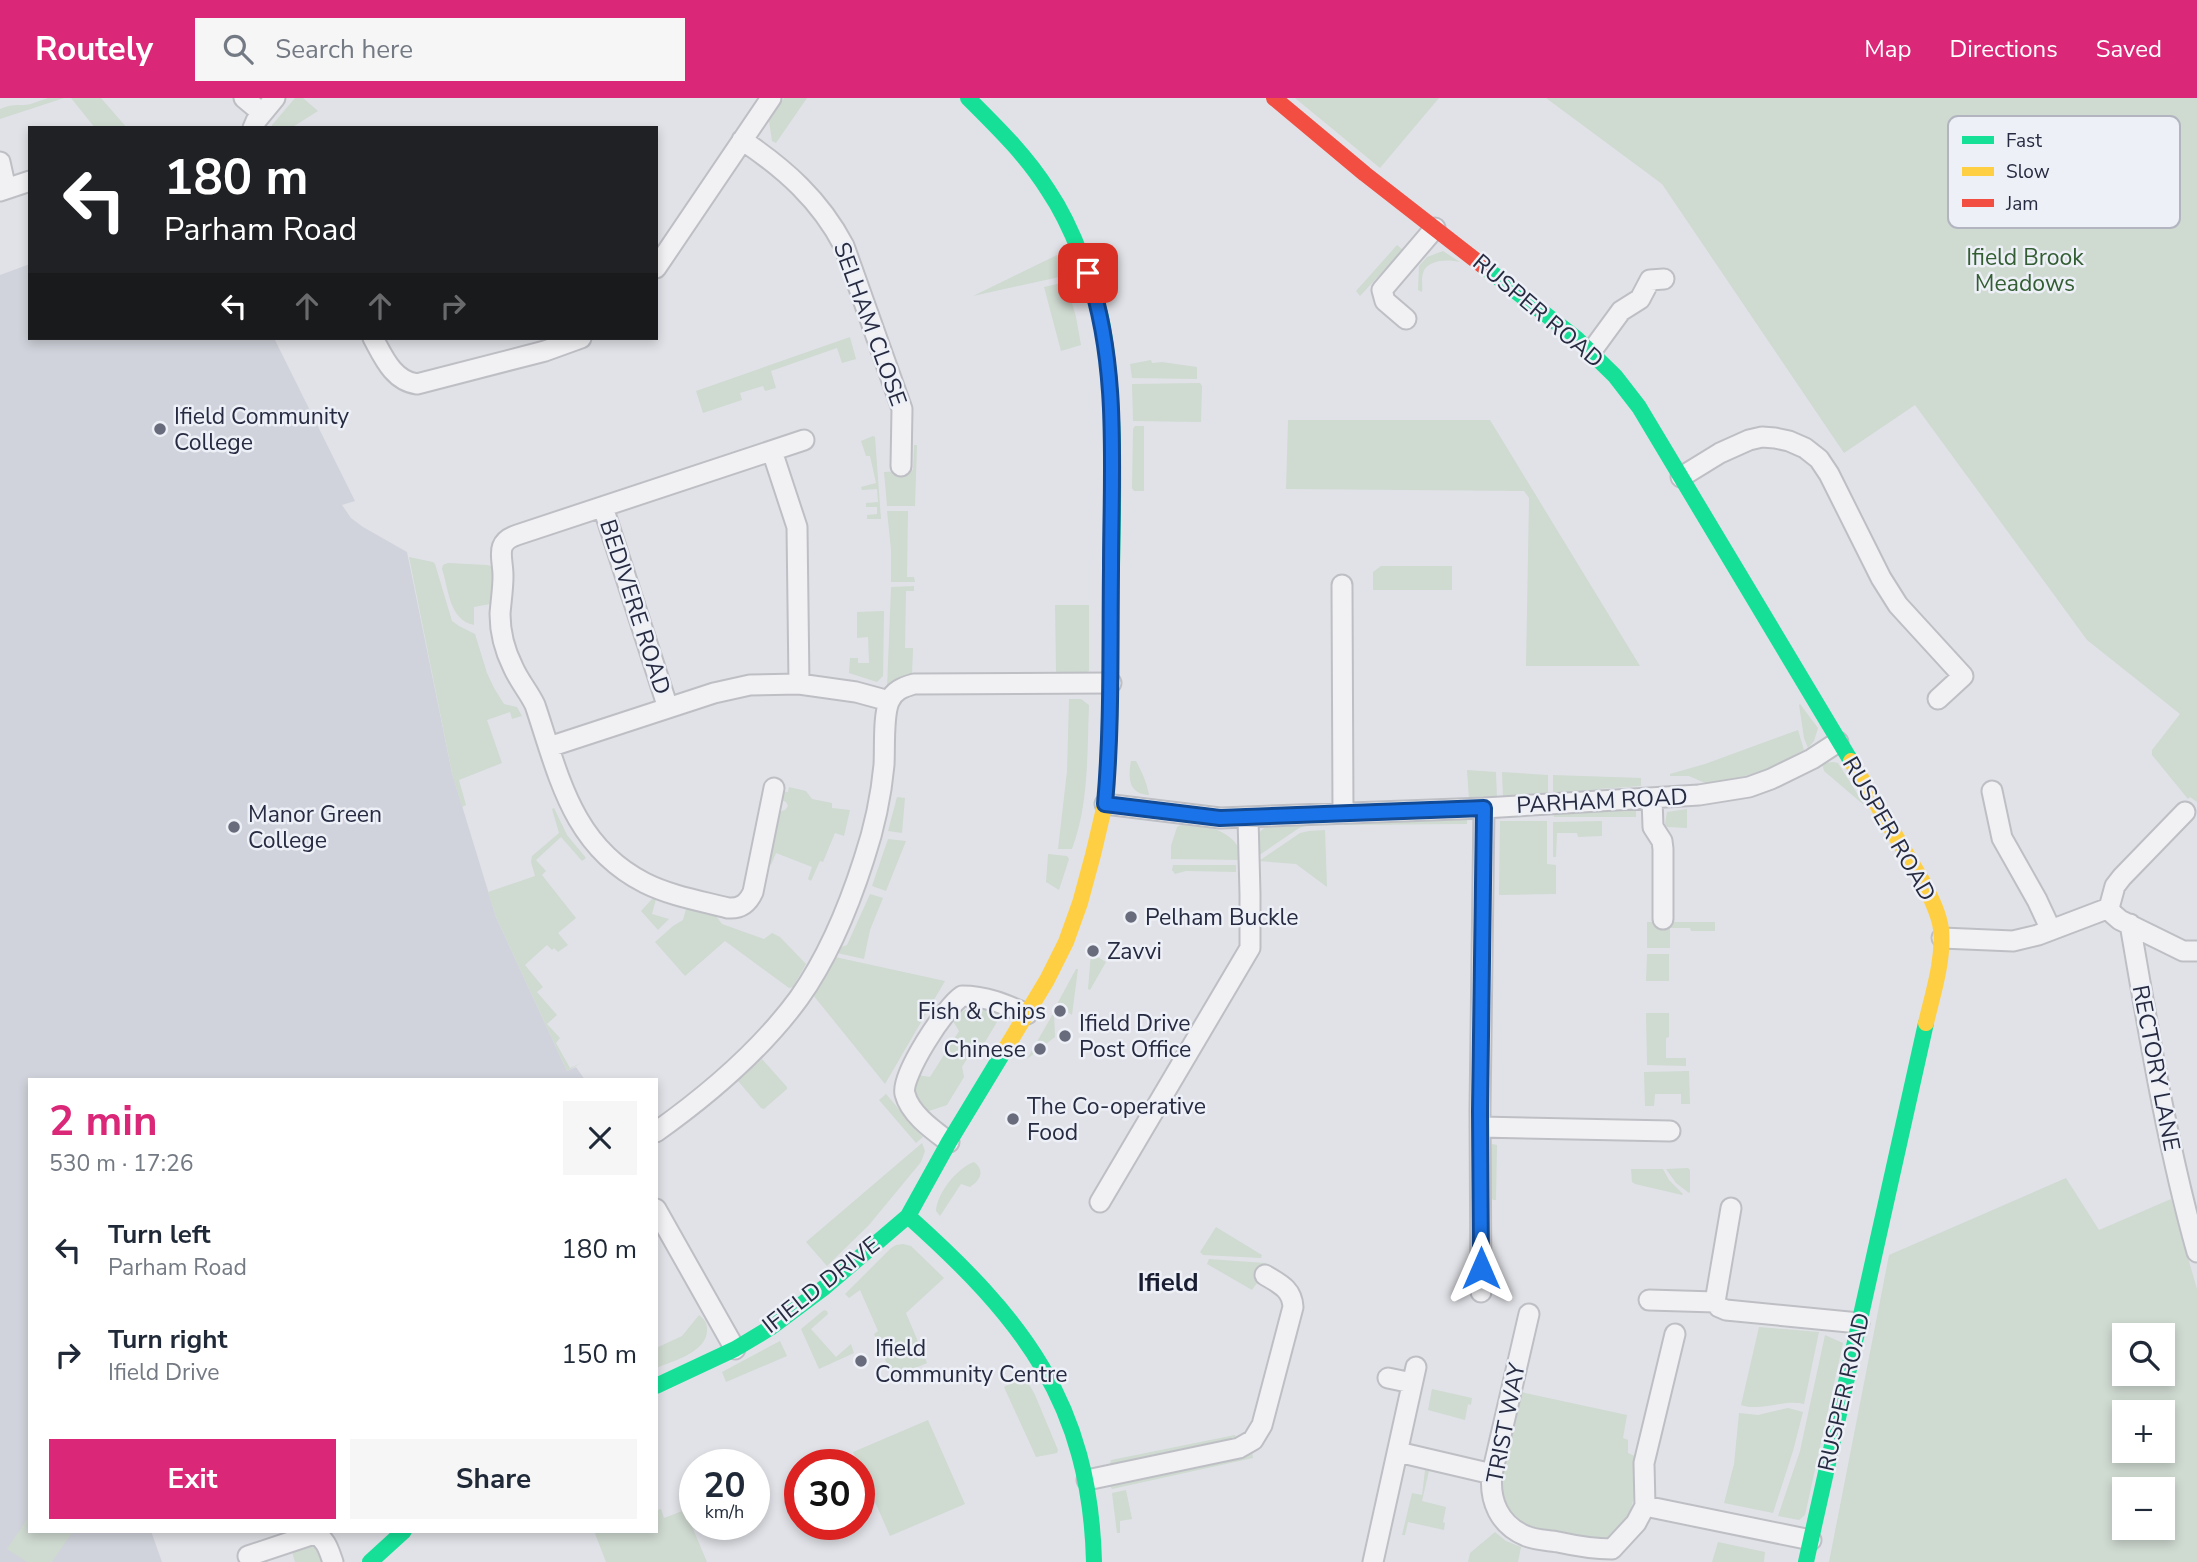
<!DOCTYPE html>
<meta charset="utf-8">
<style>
body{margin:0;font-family:"Nunito Sans",sans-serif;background:#f6f6f7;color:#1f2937;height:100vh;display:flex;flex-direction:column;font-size:26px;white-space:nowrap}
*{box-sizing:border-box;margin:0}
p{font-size:23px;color:#747a83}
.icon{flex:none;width:38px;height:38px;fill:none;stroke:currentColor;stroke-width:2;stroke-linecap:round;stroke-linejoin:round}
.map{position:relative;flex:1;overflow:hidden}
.panel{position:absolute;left:28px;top:980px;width:630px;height:455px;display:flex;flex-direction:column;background:#fff;border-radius:0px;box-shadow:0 4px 10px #0003}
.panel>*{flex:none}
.guide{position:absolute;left:28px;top:28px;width:630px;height:214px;border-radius:0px;box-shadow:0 4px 10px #0003;background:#202124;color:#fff;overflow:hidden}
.tools{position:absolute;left:2112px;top:1225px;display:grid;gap:14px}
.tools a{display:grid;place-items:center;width:63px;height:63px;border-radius:0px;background:#fff;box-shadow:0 4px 10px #0003;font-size:35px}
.speed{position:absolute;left:679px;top:1351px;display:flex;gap:14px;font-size:35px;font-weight:700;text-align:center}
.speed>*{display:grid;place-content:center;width:91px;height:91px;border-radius:50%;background:#fff;box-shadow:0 4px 10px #0003;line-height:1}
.speed small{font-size:18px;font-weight:400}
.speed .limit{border:10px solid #d22;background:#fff;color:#111}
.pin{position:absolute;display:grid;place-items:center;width:60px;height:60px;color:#fff;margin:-30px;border-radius:14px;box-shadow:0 4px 10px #0006}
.me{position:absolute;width:77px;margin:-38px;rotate:0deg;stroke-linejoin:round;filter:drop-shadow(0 0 5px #0008)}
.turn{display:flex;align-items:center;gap:24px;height:147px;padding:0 21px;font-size:32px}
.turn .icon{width:91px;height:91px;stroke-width:2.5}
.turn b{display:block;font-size:49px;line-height:60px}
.lanes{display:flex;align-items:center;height:66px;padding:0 21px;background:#0003;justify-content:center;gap:35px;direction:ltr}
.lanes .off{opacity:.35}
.round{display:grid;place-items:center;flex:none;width:74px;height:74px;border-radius:0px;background:#f6f6f7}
.head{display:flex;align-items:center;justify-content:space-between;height:119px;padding:0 21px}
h1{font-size:42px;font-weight:700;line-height:52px;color:#db2777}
.cta{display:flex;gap:14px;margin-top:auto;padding:14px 21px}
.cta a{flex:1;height:80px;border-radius:0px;background:#db2777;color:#fff;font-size:28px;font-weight:700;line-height:80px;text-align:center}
.cta a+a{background:#f6f6f7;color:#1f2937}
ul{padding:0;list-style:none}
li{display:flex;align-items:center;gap:21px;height:105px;padding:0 21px}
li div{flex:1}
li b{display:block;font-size:26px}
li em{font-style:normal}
header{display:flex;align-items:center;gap:42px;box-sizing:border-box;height:98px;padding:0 35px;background:#db2777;color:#fff}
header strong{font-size:33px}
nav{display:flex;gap:38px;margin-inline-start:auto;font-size:24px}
.search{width:490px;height:63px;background:#f6f6f7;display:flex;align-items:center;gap:18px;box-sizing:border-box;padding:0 24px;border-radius:0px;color:#747a83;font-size:26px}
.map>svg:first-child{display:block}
.built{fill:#d1d3dc}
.green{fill:#cfdad1;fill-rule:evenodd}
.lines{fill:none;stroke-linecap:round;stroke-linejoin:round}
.street-casing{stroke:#bebfc5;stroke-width:23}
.street{stroke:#f1f1f3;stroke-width:19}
.fast{stroke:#16e098;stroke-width:16}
.slow{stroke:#ffcf43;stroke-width:16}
.jam{stroke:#f24e42;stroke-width:16}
.route-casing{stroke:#114b97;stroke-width:18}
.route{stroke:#1a73e8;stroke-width:12}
.poi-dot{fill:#676b7b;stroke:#eef0f7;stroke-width:2.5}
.labels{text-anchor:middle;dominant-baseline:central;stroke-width:5;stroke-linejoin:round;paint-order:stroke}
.park-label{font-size:23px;fill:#335e33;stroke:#eef0f7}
.street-label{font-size:23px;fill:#262b41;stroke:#eef0f7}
.poi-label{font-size:23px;fill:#262b41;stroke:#eef0f7;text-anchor:start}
.quarter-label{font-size:26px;font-weight:bold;fill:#191d32;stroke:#eef0f7}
.key{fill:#eef0f7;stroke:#b2b5c0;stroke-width:2}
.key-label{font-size:19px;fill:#262b41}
</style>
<header>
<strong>Routely</strong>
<div class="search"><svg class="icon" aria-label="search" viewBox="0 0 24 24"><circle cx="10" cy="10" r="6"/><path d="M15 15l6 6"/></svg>Search here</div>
<nav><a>Map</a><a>Directions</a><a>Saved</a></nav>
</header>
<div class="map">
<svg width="2197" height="1464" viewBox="0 0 2197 1464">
<rect width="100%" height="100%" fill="#e1e2e7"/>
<path class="built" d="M30 166V240H274L355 403 342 407 351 420 363 429 407 454 452 675 496 819 567 973 576 969 585 982H30V1433H151L162 1464H0V177Z"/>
<path class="green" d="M48 0H64L0 21V11C9 7 14 7 24 7 31 7 41 2 48 0Z
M71 0H101L127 30H95Z
M295 0H303L318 13 291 30H272V27Z
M784 0H807L776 45 772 43 769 23Z
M1295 0H1439L1380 70Z
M1546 0H2197V704L2190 699 2188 701 2152 657V652L2180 616 2087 542 1915 307 1844 355 1662 86Z
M1397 147 1403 152 1360 198 1356 193Z
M1443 153 1460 164C1449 161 1427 161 1423 175 1421 181 1423 188 1422 194L1418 192 1419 168 1427 159Z
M1057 157 1064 178 973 198Z
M1066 184 1076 219 1081 247 1061 253 1044 189Z
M850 239 856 261 842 265 837 250 771 273 776 290 765 293 763 288 740 295 742 302 703 315 696 293Z
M1151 262 1152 265 1162 264 1197 269V281L1132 280 1130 266Z
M1200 285 1202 288 1201 324 1133 323 1132 286Z
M1288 322H1490L1640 568H1526L1529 400 1524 393 1286 391Z
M1144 328V393H1134L1132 390 1133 331 1135 328Z
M873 338 875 339 881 421H867V417L877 416V409H866V405L878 404 877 391 862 392 861 389 876 385 870 358H866L861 343Z
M914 347H917L915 408H887L884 374 913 372Z
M887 413H908L907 479H914L915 484H891V452Z
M409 459 433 464 435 466 452 523 459 528 475 536 487 575 494 590 504 606 517 609 522 618 512 621 510 614 487 622 502 665 459 682 466 707 462 709 452 675Z
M448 465 487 467 491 468C497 477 494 496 490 506L474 509V527C449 522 449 492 442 471L443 467Z
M1381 468H1452V492H1373V474Z
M914 488V493H906L905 550H913L912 578 887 590 891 489Z
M1055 507H1089V573L1086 575 1056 574Z
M884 513 883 578 877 584 849 575 850 560H858V565H869L868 539 857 540V514Z
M1069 601H1081L1089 607C1087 655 1089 706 1072 751H1058L1067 673Z
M1800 606 1818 630 1814 643 1808 650 1804 640 1799 607Z
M1798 632 1804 652 1769 671 1731 682 1705 685 1689 678H1670V676L1705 666Z
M1131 663H1136C1142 674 1147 685 1149 697 1128 696 1128 679 1131 663Z
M1833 664 1838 665 1865 708 1824 673 1822 665Z
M1467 672 1496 674 1497 702H1469Z
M1502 674 1548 677V699L1503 700Z
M1553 677 1641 680V688L1598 691 1592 697 1553 698Z
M789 689 806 693 812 701 832 705V710L850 712 844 738 835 735 823 764 820 763 811 783 808 781 812 769 776 755 771 767 768 764 778 714 785 712 788 708 786 704 781 702 782 693 788 694Z
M897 699 905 700 902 735 888 733Z
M554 710 567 737 586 760 582 763 561 739 536 762 546 773 542 777 576 820 558 835 568 847 558 854 554 850 552 852 547 847 525 867 543 889 537 894 557 917 547 926 560 940 556 945 570 970 581 965 567 973 496 819 488 794 535 778 531 764 532 758 559 735 552 711Z
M1636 710V719H1554L1553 711Z
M1687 711V730L1667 729 1665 726 1667 714Z
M1467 720V726L1344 727 1343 721Z
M1326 722V727H1309L1299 730 1255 760 1257 736 1268 727Z
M1500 723H1547V766L1556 767V796L1499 797Z
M1602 723V738L1578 739 1577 735H1557L1556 759H1553V724Z
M1185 724C1210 728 1238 734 1243 762L1171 761V748L1177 729Z
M1325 732 1327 789 1296 766 1259 763 1300 735 1309 733Z
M888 741 906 743 886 793 872 788Z
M1048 756 1067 758 1069 761 1059 792 1046 784Z
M1173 767H1236V774L1186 773 1175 776 1172 772Z
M870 796 883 800 870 832 864 861 837 855 841 849 847 847Z
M652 801H656L652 816 669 821 658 832 641 813Z
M694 808 713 814 722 826 764 841 772 835 780 839 806 866 793 889 789 890 725 843 685 878 655 844 673 828 683 822 686 811Z
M1647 824H1715V833H1691L1690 830H1670V850H1647Z
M1091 855 1106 864 1090 892 1088 891Z
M1647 856H1669V883H1646Z
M835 859 945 883 885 986 813 897Z
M1076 871H1078L1072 917 1057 906Z
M983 910 1003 914 985 944 975 948 962 969 964 979 947 1007 926 1014C917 1001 913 994 917 977L930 979 959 933 951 920 965 912Z
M1054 914 1055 939 1027 961Z
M1646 915H1669V939L1666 940V960H1686V968L1647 967Z
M762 961 787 989V991L764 1011 761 1010 738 983Z
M1689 973 1690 1006H1681V996H1655L1654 1008H1645L1644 974Z
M886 996 923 1039 916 1045 879 1002Z
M922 1045 925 1053 921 1064 869 1127 827 1168 806 1144Z
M1492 1046 1497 1047 1496 1102H1493L1490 1098 1489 1055Z
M974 1064C985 1072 981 1082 970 1089L961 1086 940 1118 936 1113C937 1095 957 1070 974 1064Z
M1688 1070 1690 1072V1094L1689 1095 1676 1085 1666 1071Z
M1631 1071H1663L1669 1082 1683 1096 1682 1097 1635 1086 1632 1084Z
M2066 1080 2099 1132 2171 1101 2197 1191V1464H1829L1889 1157ZM2124 1237H2163V1276H2124ZM2124 1314H2163V1353H2124ZM2163 1391V1430H2124V1391Z
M1216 1129 1262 1157 1261 1160 1203 1157 1200 1154Z
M903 1146 911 1148 944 1180 906 1215 927 1265 893 1280 874 1236 878 1233 860 1192 849 1200 845 1196 891 1150 896 1147Z
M1209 1161 1265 1165 1270 1167 1252 1192 1207 1166Z
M824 1212 827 1213 828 1216 811 1231 836 1259 851 1246 854 1255 819 1271 801 1231Z
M699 1217C704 1221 707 1224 707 1231 708 1254 673 1263 656 1270V1250L682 1238Z
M1759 1229 1819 1234 1804 1306C1782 1301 1762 1314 1741 1307Z
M1825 1237 1843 1245 1805 1417 1799 1422 1778 1418 1800 1353Z
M780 1243 787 1258 726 1284 722 1274Z
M1024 1277 1035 1297 1058 1352 1057 1355 1036 1359 1004 1289Z
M1432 1291 1472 1300 1471 1307 1468 1306 1465 1322 1428 1312Z
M1521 1294 1627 1317 1623 1340 1628 1342V1355L1637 1359C1633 1382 1638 1407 1623 1427 1617 1435 1607 1442 1597 1443 1581 1443 1520 1428 1510 1418 1505 1412 1502 1400 1501 1393 1498 1380 1517 1311 1521 1294Z
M1788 1310 1803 1314 1793 1353 1773 1415 1724 1405 1734 1366 1739 1315 1758 1317Z
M928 1322 965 1406 890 1438 853 1354Z
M1235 1337 1237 1344 1109 1368 1111 1362Z
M1252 1353 1253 1360 1112 1391 1110 1388 1114 1385Z
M1425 1372 1429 1373 1422 1403 1446 1409 1443 1424 1445 1425 1444 1432 1408 1424 1405 1437H1402L1412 1395 1422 1397Z
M1126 1392 1132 1421 1120 1423V1435H1117L1112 1395Z
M661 1411 664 1420 685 1412 707 1464H606L594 1433H656V1412Z
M30 1417V1433H73L52 1464H27L7 1451Z
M1495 1434 1506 1443 1521 1449 1518 1464H1468L1470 1455Z
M1718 1444 1765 1454 1764 1464H1712Z
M318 1446 324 1464H295L292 1454Z"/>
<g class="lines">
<g class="street-casing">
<path id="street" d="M244 0 262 15
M253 30 256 23 275 0
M742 42C785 71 820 102 844 148L902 311 901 368
M0 64 6 91 0 93
M6 91 30 83
M656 170 771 0
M1406 221 1385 203 1382 192 1435 130
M373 240C383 258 393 283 417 286L545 253 581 240
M1591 254 1621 213 1640 201 1650 182 1664 181
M772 353 797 429 799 586
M1681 379 1720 355 1749 342 1762 339 1775 340 1789 343 1805 350 1819 361 1829 376 1881 480 1898 507 1963 578 1938 601
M603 409 668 610
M1342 487 1343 715
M549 649 714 595 750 587 799 586 856 594 889 603
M774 690 753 794C748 805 741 811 728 810 701 803 671 798 645 785 572 748 559 678 535 607 529 594 519 583 513 569 505 553 500 534 500 516 501 503 503 491 503 478 503 459 494 445 517 437L804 342
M1992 693 2002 740 2037 802 2051 832
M1652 701 1653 729 1662 743 1663 751V821
M1105 706 1220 720 1484 710 1699 697 1749 689 1771 681 1812 661 1838 644
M2109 810 2115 788 2122 779 2185 714
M2130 826C2149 936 2167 1047 2197 1154
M1942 840 2013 843 2038 837 2109 810 2113 816 2120 822 2183 853H2197
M1480 1029 1670 1033
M656 1034C708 997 761 952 799 900 828 859 849 808 864 761 874 731 881 699 884 667 885 650 883 618 889 604 893 593 903 589 914 586L1111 585
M949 1044C933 1032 910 1016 905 996 900 978 946 908 962 898 986 898 1005 906 1027 916
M1100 1104 1250 850V796L1248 720
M656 1111 735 1251
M1481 1194 1480 1013 1484 710
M1649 1202 1715 1204 1719 1209 1726 1212 1859 1225
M1715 1204 1731 1110
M1529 1216 1492 1376C1489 1402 1499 1427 1526 1438 1535 1442 1547 1442 1558 1444 1576 1448 1593 1451 1612 1451L1636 1425 1645 1408 1644 1365 1675 1236
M1388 1280 1412 1285
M1398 1354 1492 1376
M1087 1382 1239 1350 1253 1342 1262 1327 1293 1209C1292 1191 1280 1186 1265 1177
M1645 1408 1811 1442
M248 1458 314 1436C326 1440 329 1453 333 1464
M1373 1464 1416 1269"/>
</g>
<use href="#street" class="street"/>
<path class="fast" d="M968 0C997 29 1026 57 1048 92 1069 123 1082 157 1093 193 1096 203 1100 214 1102 224 1120 324 1111 440 1111 542
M1483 168 1576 240 1615 278 1639 309 1851 663
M908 1118C1022 1220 1090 1304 1094 1464
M656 1288 735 1251 770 1230 825 1189 908 1118 949 1044 1006 950
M370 1464 404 1433
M1806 1464 1926 925"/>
<path class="slow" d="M1851 663 1923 784C1930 798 1939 815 1941 831 1944 862 1933 895 1926 925
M1006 950 1047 882 1066 844 1080 805 1093 757 1105 706 1110 636 1111 542"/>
<path class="jam" d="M1274 0 1365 76 1483 168"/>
</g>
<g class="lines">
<g class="route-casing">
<path id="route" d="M1088 175C1120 270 1111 373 1111 471 1110 550 1112 628 1105 706L1220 720 1484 710 1480 1013 1481 1170"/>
</g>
<use href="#route" class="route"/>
</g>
<g class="poi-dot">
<circle cx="160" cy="331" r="7"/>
<circle cx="234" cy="729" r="7"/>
<circle cx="1131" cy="819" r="7"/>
<circle cx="1093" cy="853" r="7"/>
<circle cx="1060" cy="913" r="7"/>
<circle cx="1065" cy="938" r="7"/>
<circle cx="1040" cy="951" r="7"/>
<circle cx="1013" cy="1021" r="7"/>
<circle cx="861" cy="1263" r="7"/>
</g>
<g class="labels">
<g class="park-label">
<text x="2025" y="159">Ifield Brook<tspan x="2025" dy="26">Meadows</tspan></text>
</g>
<g class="street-label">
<text transform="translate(1538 213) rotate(40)">RUSPER ROAD</text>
<text transform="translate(870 226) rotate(70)">SELHAM CLOSE</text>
<text transform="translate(635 509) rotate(72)">BEDIVERE ROAD</text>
<text transform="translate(1602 703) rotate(-3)">PARHAM ROAD</text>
<text transform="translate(1889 731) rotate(60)">RUSPER ROAD</text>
<text transform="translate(2156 970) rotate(79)">RECTORY LANE</text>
<text transform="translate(821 1187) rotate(-38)">IFIELD DRIVE</text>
<text transform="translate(1844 1294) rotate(-77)">RUSPER ROAD</text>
<text transform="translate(1506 1325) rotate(-79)">TRIST WAY</text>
</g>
<g class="poi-label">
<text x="174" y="318">Ifield Community<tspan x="174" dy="26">College</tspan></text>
<text x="248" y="716">Manor Green<tspan x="248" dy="26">College</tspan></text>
<text x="1145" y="819">Pelham Buckle</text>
<text x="1107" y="853">Zavvi</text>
<text x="1046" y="913" text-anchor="end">Fish &amp; Chips</text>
<text x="1079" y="925">Ifield Drive<tspan x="1079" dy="26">Post Office</tspan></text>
<text x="1026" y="951" text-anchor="end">Chinese</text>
<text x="1027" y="1008">The Co-operative<tspan x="1027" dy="26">Food</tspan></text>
<text x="875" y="1250">Ifield<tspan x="875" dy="26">Community Centre</tspan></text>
</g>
<g class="quarter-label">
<text x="1168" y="1184">Ifield</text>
</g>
</g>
<rect x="1948" y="18" width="232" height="112" rx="10" class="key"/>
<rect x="1962" y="38" width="32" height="8" fill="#16e098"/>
<rect x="1962" y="69" width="32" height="9" fill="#ffcf43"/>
<rect x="1962" y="101" width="32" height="8" fill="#f24e42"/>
<g class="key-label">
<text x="2006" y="49">Fast</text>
<text x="2006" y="80">Slow</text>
<text x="2006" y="112">Jam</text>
</g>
</svg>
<div class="tools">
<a><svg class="icon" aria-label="search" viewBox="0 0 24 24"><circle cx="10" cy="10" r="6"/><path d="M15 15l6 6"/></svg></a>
<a>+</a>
<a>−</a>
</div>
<div class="speed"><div>20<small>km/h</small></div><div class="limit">30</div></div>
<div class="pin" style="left:1088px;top:175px;background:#d93025"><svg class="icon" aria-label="arrive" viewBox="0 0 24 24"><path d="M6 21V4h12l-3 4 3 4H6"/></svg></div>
<svg class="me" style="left:1481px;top:1170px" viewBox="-20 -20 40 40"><path d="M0-17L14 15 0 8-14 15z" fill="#1a73e8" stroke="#fff" stroke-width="4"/></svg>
<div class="guide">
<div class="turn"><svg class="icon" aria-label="left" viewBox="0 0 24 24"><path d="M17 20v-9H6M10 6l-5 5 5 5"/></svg><div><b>180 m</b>Parham Road</div></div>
<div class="lanes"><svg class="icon" aria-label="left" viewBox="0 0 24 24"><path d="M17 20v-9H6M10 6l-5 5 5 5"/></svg><svg class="icon off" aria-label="ahead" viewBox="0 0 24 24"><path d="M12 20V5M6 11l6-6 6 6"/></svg><svg class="icon off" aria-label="ahead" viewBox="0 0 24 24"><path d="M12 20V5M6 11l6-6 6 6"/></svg><svg class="icon off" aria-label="right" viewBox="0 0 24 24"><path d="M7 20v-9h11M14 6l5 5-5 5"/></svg></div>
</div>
<section class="panel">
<div class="head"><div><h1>2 min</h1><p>530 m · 17:26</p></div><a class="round"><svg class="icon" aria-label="close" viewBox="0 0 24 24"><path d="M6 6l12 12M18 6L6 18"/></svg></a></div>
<ul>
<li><svg class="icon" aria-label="left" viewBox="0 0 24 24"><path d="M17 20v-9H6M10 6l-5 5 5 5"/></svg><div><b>Turn left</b><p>Parham Road</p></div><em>180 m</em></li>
<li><svg class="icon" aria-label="right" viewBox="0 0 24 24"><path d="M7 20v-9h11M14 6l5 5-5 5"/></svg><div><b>Turn right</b><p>Ifield Drive</p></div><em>150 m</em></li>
</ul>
<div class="cta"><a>Exit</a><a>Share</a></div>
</section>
</div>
